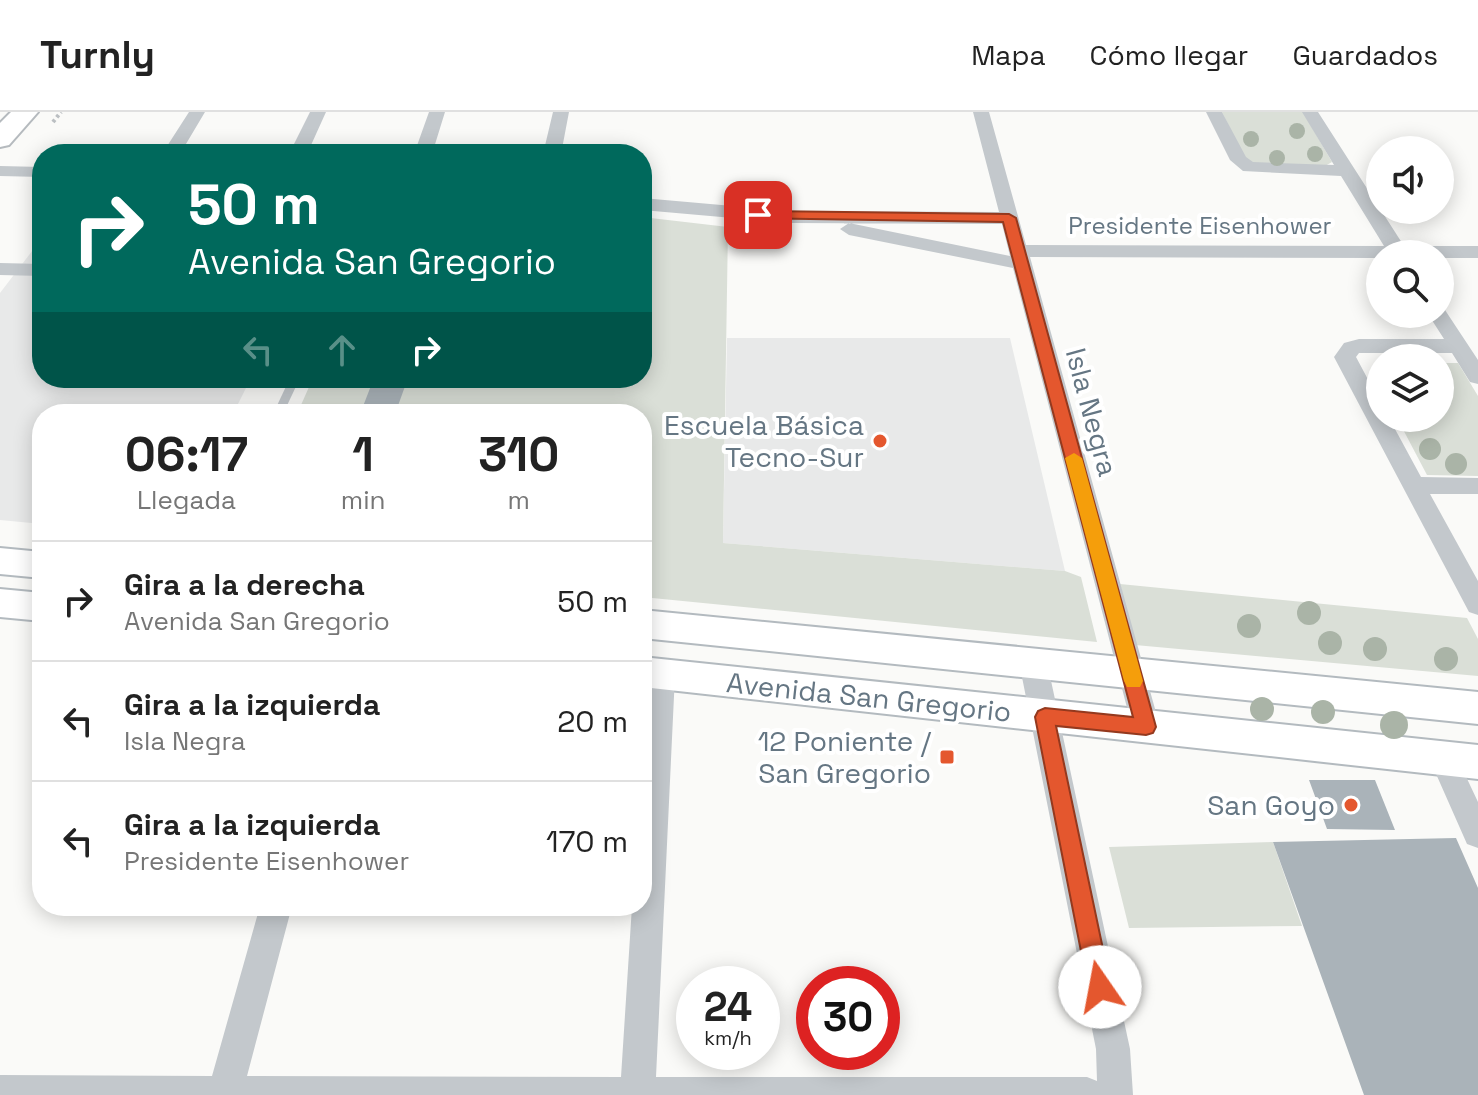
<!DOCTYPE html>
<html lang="es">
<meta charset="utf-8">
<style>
body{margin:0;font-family:"Space Grotesk",sans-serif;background:#f2f2f2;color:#222;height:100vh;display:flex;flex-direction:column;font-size:30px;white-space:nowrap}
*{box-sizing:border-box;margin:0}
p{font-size:26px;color:#767676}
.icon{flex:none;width:44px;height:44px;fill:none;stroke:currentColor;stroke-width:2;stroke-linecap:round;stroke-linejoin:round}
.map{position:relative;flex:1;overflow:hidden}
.drawer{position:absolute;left:32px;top:292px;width:620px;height:512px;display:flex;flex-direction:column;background:#fff;border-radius:32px;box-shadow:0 4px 20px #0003}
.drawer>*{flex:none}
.banner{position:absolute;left:32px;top:32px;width:620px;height:244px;border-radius:32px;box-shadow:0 4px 20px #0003;background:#00695c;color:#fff;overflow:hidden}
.controls{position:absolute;left:1366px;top:24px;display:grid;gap:16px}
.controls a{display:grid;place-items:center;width:88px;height:88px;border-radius:50%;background:#fff;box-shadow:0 4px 20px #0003;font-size:40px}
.speed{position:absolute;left:676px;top:854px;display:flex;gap:16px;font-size:40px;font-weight:700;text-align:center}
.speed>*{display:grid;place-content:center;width:104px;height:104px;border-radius:50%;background:#fff;box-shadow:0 4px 20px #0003;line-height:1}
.speed small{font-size:20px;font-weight:400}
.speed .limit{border:12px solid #d22;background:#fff;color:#111}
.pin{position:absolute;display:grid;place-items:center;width:68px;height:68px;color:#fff;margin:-34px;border-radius:16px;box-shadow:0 4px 12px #0006}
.me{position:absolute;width:88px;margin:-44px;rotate:348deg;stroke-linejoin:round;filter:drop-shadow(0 0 6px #0008)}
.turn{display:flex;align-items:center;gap:28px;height:168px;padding:0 24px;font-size:36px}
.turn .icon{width:104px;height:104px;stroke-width:2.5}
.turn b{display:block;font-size:56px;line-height:68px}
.lanes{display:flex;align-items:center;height:76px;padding:0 24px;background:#0003;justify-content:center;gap:40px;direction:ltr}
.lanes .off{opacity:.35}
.eta{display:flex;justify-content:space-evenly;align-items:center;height:136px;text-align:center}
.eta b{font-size:48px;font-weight:800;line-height:56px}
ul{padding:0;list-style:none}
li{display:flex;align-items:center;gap:24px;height:120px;padding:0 24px;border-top:2px solid #e0e0e0}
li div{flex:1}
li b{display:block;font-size:30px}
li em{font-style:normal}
header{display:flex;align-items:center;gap:48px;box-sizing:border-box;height:112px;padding:0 40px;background:#fff;border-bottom:2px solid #e0e0e0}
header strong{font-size:38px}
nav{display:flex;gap:44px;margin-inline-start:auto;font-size:28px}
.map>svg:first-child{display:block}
.built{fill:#e8e9e9}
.green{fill:#dadfd7}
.building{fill:#aab3b9}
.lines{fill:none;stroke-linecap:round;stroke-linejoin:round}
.secondary-casing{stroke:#b3babf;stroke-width:4}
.primary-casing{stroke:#b5babe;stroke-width:4}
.path{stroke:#bbbfc2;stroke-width:4;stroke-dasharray:3 3;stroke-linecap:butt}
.lane{fill:#c3c8cc;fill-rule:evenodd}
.street{fill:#c3c8cc;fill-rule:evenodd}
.secondary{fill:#fff;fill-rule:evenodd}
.primary{fill:#fff;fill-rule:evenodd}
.tree{fill:#aab4a7}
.route{fill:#e4572e;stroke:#94391e;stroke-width:2}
.slow{fill:#f59e0b}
.poi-dot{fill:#e4572e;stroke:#fff;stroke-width:3}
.labels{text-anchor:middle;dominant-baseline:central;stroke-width:8;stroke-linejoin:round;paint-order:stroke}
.far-street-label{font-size:24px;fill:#657683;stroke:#fff}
.street-label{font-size:28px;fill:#657683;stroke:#fff}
.poi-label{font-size:28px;fill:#657683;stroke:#fff;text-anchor:end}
</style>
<header>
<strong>Turnly</strong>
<nav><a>Mapa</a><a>Cómo llegar</a><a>Guardados</a></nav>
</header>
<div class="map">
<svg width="1478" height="983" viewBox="0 0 1478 983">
<rect width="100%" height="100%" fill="#fafaf8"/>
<path class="built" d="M42 126V266H251L233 302H42V412L0 408V181Z
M727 226H1010L1065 459 723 431Z"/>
<path class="green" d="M1222 0H1303L1332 50 1325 54 1257 53 1244 45Z
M642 105 728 115 723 431 1065 459 1081 465 1097 530 642 485V302H297L313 266H642Z
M1440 251H1458L1478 284V364L1427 363 1397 306H1440Z
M1120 472 1467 506 1478 527V564L1135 533Z
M1273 730 1302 814 1129 816 1109 735Z"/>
<path class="building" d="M374 266H408L395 302H360Z
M1309 668H1375L1395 718 1327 717Z
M1456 726 1478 776V983H1364L1273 730Z"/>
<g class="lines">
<g class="secondary-casing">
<path id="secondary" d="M0 436 42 440V466L0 462Z
M0 477 42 481V509L0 505Z
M642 498 1478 580V612L642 526Z
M642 545 1478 633V667L642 575Z"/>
</g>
<g class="primary-casing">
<path id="primary" d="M11 0H38L9 33 0 35V11Z"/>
</g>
<path class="path" d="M53 10 61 0"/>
<path class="lane" d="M290 266H300L283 302H273Z"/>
<path class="street" d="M189 0H205L180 42H162Z
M310 0H326L307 42H289Z
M429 0H445L432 42H414Z
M553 0H569L561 42H543Z
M973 0H989L1026 133 1384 134 1341 64 1243 59 1230 48 1206 0H1222L1246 45 1253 50 1334 53 1302 0H1318L1404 134H1478V146H1440V142H1380V146L1030 145 1160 615 1156 623 1146 627 1136 623 1132 615 1013 156 849 123 840 117 849 111 1010 144 1002 112 791 111 642 98V86L791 99 999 100Z
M0 54 42 55V65L0 64Z
M0 151 42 152V164L0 163Z
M1440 196 1445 198 1478 248V272L1470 270 1452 241H1359L1356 245 1380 290V306H1389L1421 365 1478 366V382H1430L1478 469V503L1469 500 1334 245 1344 231 1359 227H1444L1428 202H1440Z
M1033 539 1043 542 1047 550 1130 937 1133 983H0V963L212 964 260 794H292L247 964 621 965 632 794H642V643L647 563 651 555 661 552 671 555 675 563 656 965H1087L1097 969 1096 937 1019 550 1023 542Z
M1443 634 1453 637 1478 690V736L1467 732 1429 646 1433 637Z"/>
<use href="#secondary" class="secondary"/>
<use href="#primary" class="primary"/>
</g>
<g class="tree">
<circle cx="1297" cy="19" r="8"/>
<circle cx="1251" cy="27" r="8"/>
<circle cx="1315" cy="42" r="8"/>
<circle cx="1277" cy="46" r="8"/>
<circle cx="1430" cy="337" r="11"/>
<circle cx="1456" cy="352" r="11"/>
<circle cx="1309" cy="501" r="12"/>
<circle cx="1249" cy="514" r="12"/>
<circle cx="1330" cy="531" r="12"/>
<circle cx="1375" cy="537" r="12"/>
<circle cx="1446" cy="547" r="12"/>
<circle cx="1262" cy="597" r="12"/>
<circle cx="1323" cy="600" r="12"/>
<circle cx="1394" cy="613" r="14"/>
</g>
<path class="route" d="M758 99 1009 102 1016 106 1156 615 1153 621 1146 623 1056 614 1111 875 1108 883 1100 886 1092 883 1088 875 1035 605 1038 599 1045 596 1133 605 1003 110 754 106 752 103Z"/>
<path class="slow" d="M1074 341 1082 346 1143 569 1140 575H1127L1124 569 1065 346Z"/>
<g class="poi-dot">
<circle cx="880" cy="329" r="8"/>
<rect x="939" y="637" width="16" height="16" rx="4"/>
<circle cx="1351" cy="693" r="8"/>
</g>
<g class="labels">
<g class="far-street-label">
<text x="1200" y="113">Presidente Eisenhower</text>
</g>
<g class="street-label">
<text transform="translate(1092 300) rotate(75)">Isla Negra</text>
<text transform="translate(869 585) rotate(6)">Avenida San Gregorio</text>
</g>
<g class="poi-label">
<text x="864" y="313">Escuela Básica<tspan x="864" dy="32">Tecno-Sur</tspan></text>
<text x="931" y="629">12 Poniente /<tspan x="931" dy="32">San Gregorio</tspan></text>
<text x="1335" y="693">San Goyo</text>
</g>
</g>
</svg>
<div class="controls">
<a><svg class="icon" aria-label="sound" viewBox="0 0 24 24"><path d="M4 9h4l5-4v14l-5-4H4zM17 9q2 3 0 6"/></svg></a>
<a><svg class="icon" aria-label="search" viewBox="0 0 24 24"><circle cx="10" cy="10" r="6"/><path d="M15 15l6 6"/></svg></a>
<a><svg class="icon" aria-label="layers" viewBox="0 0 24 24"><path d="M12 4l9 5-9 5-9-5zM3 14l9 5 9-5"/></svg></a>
</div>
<div class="speed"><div>24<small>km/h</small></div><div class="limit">30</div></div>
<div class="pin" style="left:758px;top:103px;background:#d93025"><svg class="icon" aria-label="arrive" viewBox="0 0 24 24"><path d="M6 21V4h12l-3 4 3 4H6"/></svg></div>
<svg class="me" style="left:1100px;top:875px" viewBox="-20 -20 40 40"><circle r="19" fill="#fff"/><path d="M0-13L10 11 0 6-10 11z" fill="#e4572e"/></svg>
<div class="banner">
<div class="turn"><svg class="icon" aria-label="right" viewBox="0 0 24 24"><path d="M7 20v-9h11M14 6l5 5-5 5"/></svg><div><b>50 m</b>Avenida San Gregorio</div></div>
<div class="lanes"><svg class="icon off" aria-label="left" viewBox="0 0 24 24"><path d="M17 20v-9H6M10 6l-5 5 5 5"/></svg><svg class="icon off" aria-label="ahead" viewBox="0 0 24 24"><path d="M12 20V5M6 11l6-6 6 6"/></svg><svg class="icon" aria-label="right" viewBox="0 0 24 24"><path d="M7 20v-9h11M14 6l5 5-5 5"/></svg></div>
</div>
<section class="drawer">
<div class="eta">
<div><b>06:17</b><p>Llegada</p></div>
<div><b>1</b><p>min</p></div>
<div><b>310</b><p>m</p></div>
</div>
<ul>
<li><svg class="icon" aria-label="right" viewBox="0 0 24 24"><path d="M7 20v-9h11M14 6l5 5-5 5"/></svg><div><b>Gira a la derecha</b><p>Avenida San Gregorio</p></div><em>50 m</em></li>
<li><svg class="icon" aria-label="left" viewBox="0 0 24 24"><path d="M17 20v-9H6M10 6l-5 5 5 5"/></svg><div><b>Gira a la izquierda</b><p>Isla Negra</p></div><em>20 m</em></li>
<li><svg class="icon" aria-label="left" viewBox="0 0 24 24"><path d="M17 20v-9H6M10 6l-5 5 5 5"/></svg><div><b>Gira a la izquierda</b><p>Presidente Eisenhower</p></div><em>170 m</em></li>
</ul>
</section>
</div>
